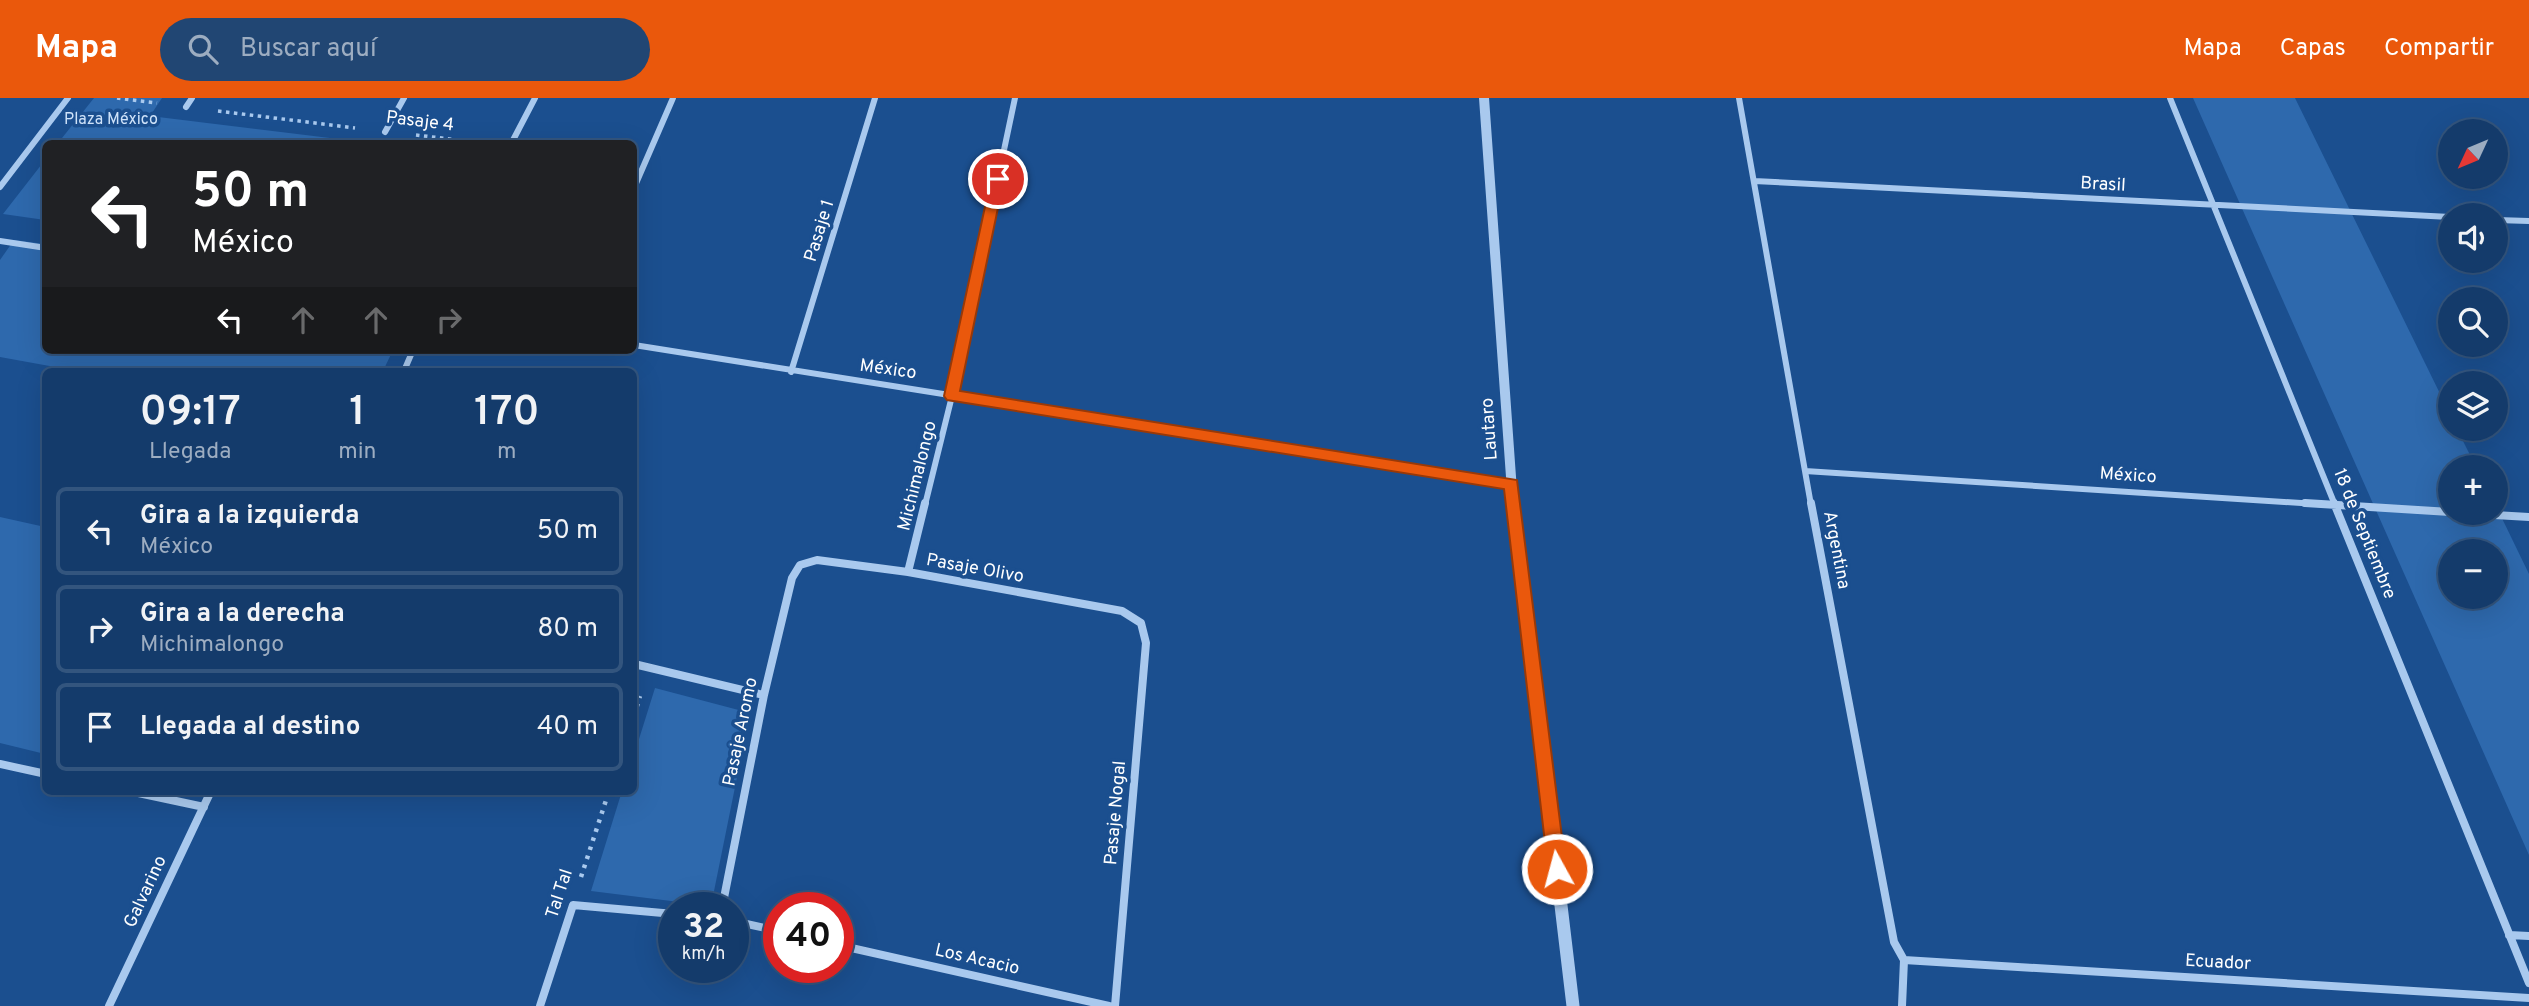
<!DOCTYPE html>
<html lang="es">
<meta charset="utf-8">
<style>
body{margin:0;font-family:Overpass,sans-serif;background:#214673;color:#f1f3f6;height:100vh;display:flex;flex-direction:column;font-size:26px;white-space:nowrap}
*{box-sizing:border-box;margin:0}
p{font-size:23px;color:#9dadc1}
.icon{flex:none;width:38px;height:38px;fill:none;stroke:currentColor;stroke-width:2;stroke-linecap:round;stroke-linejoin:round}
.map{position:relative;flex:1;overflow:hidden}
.side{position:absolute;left:42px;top:270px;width:595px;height:427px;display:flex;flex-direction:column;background:#143b6b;border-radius:10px;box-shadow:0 7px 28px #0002,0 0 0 2px #33557e}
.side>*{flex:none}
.top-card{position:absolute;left:42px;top:42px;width:595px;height:214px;border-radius:10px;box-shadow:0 7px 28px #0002,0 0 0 2px #33557e;background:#202124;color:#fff;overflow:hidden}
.needle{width:46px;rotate:226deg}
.buttons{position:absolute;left:2438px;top:21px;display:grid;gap:14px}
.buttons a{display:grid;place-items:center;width:70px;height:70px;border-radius:50%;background:#143b6b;box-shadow:0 7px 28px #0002,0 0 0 2px #33557e;font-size:35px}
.speed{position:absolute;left:658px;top:794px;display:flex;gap:14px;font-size:35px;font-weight:700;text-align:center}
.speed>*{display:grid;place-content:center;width:91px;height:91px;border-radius:50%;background:#143b6b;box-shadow:0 7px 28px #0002,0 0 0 2px #33557e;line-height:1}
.speed small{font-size:18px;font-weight:400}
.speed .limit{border:10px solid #d22;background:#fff;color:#111}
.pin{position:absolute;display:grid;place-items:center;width:60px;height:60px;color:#fff;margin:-30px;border:4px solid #fff;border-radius:50%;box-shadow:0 2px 7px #0007}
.me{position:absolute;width:77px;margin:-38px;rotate:353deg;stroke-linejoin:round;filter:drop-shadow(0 0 5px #0008)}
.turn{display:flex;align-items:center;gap:24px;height:147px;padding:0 35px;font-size:32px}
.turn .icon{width:91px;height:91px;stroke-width:2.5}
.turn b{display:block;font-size:49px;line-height:60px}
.lanes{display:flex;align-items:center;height:66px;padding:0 35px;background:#0003;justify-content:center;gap:35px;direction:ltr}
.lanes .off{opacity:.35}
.eta{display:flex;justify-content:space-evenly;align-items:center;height:119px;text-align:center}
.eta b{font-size:42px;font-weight:600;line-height:49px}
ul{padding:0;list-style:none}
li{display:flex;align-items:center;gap:21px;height:88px;margin:0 14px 10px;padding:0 21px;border:4px solid #33557e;border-radius:10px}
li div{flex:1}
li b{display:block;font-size:26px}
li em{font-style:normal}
header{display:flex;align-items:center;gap:42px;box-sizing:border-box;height:98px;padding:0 35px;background:#ea580c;color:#fff}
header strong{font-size:33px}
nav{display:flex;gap:38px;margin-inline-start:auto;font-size:24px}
.search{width:490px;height:63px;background:#214673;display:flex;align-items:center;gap:18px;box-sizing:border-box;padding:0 24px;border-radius:38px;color:#9dadc1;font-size:26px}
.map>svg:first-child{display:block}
.green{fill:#2e69ad;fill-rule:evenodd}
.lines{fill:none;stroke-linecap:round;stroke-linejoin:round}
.path-far1{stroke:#a9c9ee;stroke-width:3.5;stroke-dasharray:3.5 4.5;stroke-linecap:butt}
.path{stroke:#a9c9ee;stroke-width:4.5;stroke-dasharray:3.5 6;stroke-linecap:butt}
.minor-far1{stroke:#a9c9ee;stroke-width:6}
.minor{stroke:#a9c9ee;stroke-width:8}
.tertiary-far1{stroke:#a9c9ee;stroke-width:10}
.tertiary{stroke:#a9c9ee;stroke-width:13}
.route{fill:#ea580c;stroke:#983908;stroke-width:2}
.labels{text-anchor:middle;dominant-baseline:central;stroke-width:7;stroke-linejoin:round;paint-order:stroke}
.far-park-label{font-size:16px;fill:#cfe3fa;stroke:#1b4f8f}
.street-label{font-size:18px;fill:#fff;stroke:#1b4f8f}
</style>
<header>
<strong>Mapa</strong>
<div class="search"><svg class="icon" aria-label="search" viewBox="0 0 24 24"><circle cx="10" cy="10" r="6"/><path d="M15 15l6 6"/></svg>Buscar aquí</div>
<nav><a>Mapa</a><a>Capas</a><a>Compartir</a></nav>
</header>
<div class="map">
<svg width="2529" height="908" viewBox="0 0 2529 908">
<rect width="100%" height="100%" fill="#1b4f8f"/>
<path class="green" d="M94 0H162L150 18 371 45H58Z
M2193 0H2295L2450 316V331H2457L2476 369H2450V415H2496V408L2529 476V757ZM2450 453H2496V499H2450Z
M45 62V122L3 116Z
M14 142 45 146 46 252H393L383 273H77L0 259V162Z
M0 419 45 429V656L0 645Z
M655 590 750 615 711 808 591 793 622 693H634V657Z"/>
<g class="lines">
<path class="path-far1" d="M117 0 157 5
M218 13 355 30
M416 37 484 45"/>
<path class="path" d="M634 618 640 598
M581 779 609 693"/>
<path class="minor-far1" d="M1739 0 1811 407
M2170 0 2335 407
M186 9 192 0
M385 34 404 0
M511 46 535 0
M1754 83 2450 119
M0 89 68 0
M634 90 673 0
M2496 122 2529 123
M0 143 46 150
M634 247 1511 386
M404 273 413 252
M791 274 875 0
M1805 373 2332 407
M925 407 952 298 1015 0"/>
<path class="minor" d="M1811 405 1894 844 1904 862 1902 908
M2305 405 2450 414
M2334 405 2529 885
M2460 415 2529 419
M908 474 925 405
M634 566 764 597
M0 666 46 676
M129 693 204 709
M722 810 764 597 792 480 800 467 817 462 908 474 1122 513 1141 525 1146 545 1115 908
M733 823 779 833
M2509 837 2529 838
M838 847 1109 908
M1904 862 2529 900
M109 908 211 693
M540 908 573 807 674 816"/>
<path class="tertiary-far1" d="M1484 0 1513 407"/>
<path class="tertiary" d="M1513 405 1573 908"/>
</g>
<path class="route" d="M998 77 1004 81 960 293 1517 382 1566 771 1563 777 1557 779 1551 777 1548 771 1504 391 947 302 944 298 991 81Z"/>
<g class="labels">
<g class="far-park-label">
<text x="111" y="22">Plaza México</text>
</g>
<g class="street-label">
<text transform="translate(420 24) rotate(7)">Pasaje 4</text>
<text transform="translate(2103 87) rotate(3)">Brasil</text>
<text transform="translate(820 133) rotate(-73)">Pasaje 1</text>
<text transform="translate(888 272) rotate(8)">México</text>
<text transform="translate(1490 331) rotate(-94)">Lautaro</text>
<text transform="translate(918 378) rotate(-76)">Michimalongo</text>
<text transform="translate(2128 378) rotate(4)">México</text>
<text transform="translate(2364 436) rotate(68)">18 de Septiembre</text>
<text transform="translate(1836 452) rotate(79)">Argentina</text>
<text transform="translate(975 471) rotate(10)">Pasaje Olivo</text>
<text transform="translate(741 634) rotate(-78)">Pasaje Aromo</text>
<text transform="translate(1116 715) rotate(-85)">Pasaje Nogal</text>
<text transform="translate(146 794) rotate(-65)">Galvarino</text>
<text transform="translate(560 796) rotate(-72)">Tal Tal</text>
<text transform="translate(977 862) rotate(13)">Los Acacio</text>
<text transform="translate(2218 865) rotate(3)">Ecuador</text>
</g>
</g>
</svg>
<div class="buttons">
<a><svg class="needle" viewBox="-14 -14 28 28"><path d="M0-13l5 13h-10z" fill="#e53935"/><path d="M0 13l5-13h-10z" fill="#9dadc1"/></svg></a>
<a><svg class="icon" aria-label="sound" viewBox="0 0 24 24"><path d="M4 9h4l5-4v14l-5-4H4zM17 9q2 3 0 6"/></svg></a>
<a><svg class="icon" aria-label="search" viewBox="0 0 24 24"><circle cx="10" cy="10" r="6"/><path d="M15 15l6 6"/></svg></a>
<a><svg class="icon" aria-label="layers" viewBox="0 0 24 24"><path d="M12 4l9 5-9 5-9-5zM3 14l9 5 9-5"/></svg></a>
<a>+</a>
<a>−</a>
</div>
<div class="speed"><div>32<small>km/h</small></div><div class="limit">40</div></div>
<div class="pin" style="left:998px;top:81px;background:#d93025"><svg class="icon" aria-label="arrive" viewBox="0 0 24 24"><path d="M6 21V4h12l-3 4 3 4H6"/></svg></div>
<svg class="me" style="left:1557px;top:771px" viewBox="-20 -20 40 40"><circle r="17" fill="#ea580c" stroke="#fff" stroke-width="3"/><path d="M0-11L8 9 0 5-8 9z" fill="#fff"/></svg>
<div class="top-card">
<div class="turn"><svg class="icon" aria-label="left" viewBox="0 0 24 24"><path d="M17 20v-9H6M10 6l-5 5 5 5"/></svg><div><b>50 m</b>México</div></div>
<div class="lanes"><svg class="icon" aria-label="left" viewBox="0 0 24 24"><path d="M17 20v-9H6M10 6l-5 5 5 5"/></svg><svg class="icon off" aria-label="ahead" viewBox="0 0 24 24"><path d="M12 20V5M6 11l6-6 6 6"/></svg><svg class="icon off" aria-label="ahead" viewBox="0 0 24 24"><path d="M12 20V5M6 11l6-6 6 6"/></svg><svg class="icon off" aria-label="right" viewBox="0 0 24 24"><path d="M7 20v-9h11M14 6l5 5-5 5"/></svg></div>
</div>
<section class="side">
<div class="eta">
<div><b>09:17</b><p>Llegada</p></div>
<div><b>1</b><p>min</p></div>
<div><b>170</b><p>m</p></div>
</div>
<ul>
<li><svg class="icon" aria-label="left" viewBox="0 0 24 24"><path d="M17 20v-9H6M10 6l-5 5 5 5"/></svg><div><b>Gira a la izquierda</b><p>México</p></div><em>50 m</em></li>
<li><svg class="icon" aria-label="right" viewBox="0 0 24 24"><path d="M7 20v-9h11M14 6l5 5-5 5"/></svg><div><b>Gira a la derecha</b><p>Michimalongo</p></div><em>80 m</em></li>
<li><svg class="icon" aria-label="arrive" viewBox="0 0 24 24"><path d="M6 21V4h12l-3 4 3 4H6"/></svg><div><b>Llegada al destino</b></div><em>40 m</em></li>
</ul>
</section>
</div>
